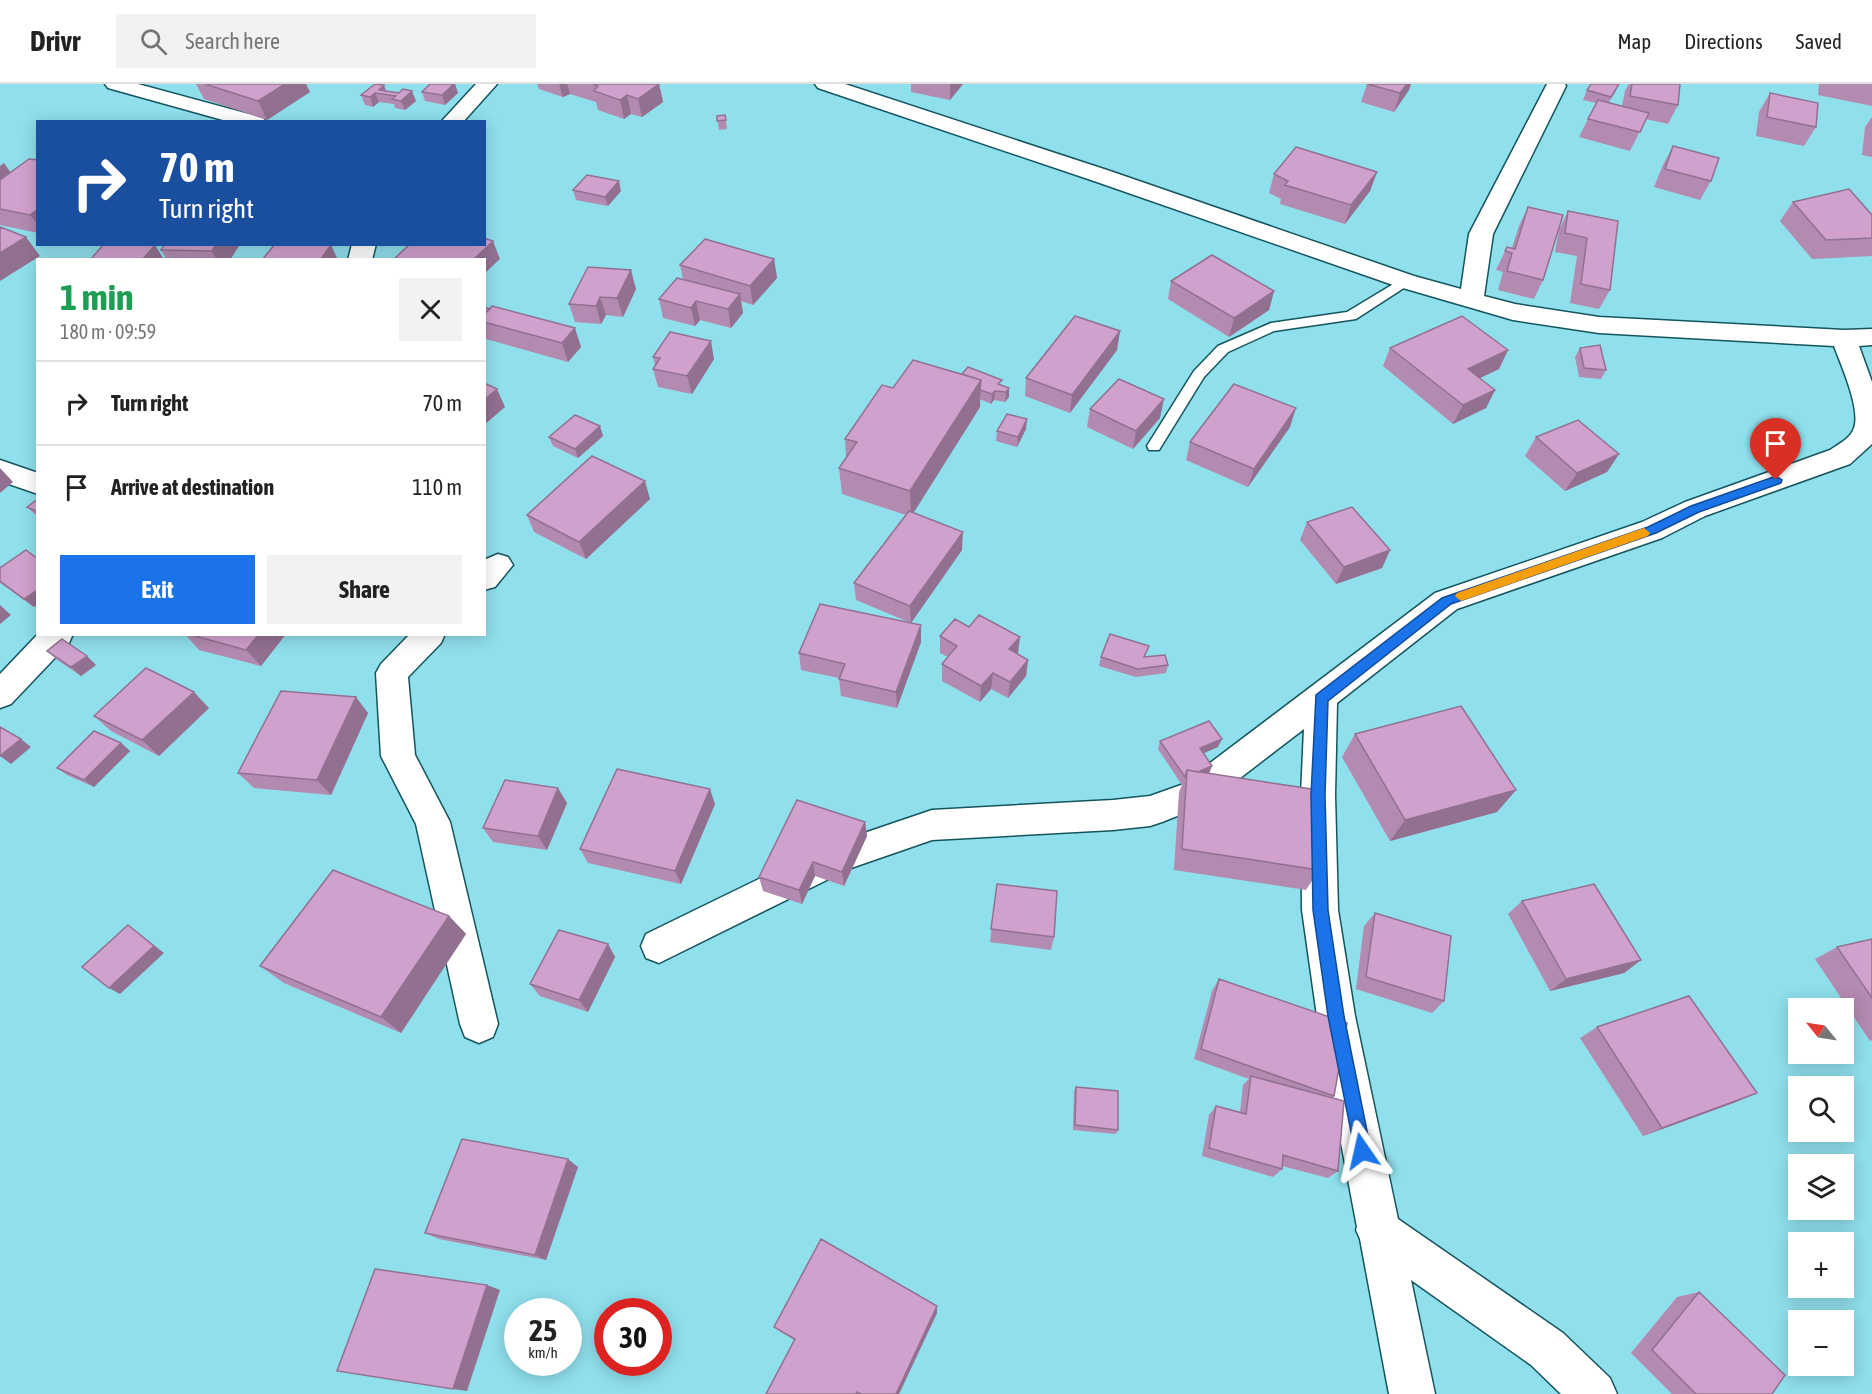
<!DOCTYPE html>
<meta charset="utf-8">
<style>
body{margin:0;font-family:"Asap Condensed",sans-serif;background:#f2f2f2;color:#222;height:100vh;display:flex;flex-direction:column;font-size:22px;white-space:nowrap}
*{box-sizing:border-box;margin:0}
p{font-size:20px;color:#767676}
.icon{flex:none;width:33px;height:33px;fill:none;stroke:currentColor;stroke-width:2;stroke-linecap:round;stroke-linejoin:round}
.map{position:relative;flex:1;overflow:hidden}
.side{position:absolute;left:36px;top:174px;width:450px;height:378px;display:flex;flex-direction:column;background:#fff;border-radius:0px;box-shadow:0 3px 15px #0003}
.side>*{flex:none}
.guide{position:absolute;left:36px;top:36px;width:450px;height:126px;border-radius:0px;box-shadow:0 3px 15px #0003;background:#1a4fa0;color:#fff;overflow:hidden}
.needle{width:39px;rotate:300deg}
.tools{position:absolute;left:1788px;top:914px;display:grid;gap:12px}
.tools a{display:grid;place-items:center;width:66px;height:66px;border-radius:0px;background:#fff;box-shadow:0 3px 15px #0003;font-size:30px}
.speed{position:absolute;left:504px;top:1214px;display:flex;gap:12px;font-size:30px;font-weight:700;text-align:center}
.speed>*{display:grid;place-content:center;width:78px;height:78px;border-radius:50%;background:#fff;box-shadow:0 3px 15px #0003;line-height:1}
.speed small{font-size:15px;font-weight:400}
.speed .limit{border:9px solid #d22;background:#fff;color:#111}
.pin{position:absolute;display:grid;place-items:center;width:51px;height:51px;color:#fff;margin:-62px -26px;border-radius:50% 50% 50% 0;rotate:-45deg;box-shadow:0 0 6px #0007}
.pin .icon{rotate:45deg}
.me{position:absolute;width:66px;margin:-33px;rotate:349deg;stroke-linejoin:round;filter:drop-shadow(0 0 4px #0008)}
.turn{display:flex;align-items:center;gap:21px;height:126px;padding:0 24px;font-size:27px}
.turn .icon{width:78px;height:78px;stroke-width:2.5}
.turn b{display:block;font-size:42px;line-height:51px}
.round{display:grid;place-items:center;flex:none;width:63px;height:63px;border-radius:0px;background:#f2f2f2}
.summary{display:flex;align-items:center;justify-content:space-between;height:102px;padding:0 24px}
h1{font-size:36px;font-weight:700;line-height:45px;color:#1e9e55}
.action{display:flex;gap:12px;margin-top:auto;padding:12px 24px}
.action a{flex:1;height:69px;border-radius:0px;background:#1a73e8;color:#fff;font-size:24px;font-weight:700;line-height:69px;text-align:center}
.action a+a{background:#f2f2f2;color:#222}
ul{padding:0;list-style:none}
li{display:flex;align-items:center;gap:18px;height:84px;padding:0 24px;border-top:2px solid #e0e0e0}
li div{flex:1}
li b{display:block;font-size:22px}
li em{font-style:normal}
header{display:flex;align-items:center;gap:36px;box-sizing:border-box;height:84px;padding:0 30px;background:#fff;border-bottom:2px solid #e0e0e0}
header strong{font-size:28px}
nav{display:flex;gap:33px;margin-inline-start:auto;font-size:21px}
.search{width:420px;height:54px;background:#f2f2f2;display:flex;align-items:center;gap:15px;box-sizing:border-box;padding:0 21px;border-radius:0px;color:#767676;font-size:22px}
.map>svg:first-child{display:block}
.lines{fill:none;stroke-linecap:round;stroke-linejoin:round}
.service-casing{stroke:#14555e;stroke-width:3}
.minor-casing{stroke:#14555e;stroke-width:3}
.service{fill:#fff;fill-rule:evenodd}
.minor{fill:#fff;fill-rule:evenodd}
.wall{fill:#b38ab0}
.shaded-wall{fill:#927190}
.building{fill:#d0a1cd;stroke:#927190;stroke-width:1.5}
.route{fill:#1a73e8;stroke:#114b97;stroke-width:1.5}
.slow{fill:#f59e0b}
</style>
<header>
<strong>Drivr</strong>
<div class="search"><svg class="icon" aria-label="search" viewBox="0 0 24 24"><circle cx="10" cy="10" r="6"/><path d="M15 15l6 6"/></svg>Search here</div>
<nav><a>Map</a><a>Directions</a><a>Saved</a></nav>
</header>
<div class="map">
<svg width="1872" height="1310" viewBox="0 0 1872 1310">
<rect width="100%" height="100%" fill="#8fdfec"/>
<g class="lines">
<g class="service-casing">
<path id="service" d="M1405 193 1410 194 1412 197 1410 200 1356 235 1274 247 1228 268 1204 293 1159 366H1149L1147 362 1194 287 1218 262 1271 239 1347 228Z"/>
</g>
<g class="minor-casing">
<path id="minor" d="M105 0H138L263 34 266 38H230L108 4Z
M476 0H497L463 38H441Z
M815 0H845L1110 87 1414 192 1461 205 1469 150 1546 2 1547 0H1565L1566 2 1493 150 1484 212 1515 220 1599 233 1844 246 1872 245V261L1859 262 1872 298V360L1850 380 1705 432 1662 454 1457 525 1337 619 1335 711 1338 826 1355 932 1398 1135 1563 1249 1610 1294 1617 1310H1561L1531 1281 1411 1196 1435 1310H1389L1360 1155 1356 1146 1357 1143 1317 932 1302 826 1301 711 1304 645 1205 721 1162 738 1150 742 1113 746 932 756 851 784 659 879 646 874 641 862 646 850 829 761 932 726 1113 716 1150 712 1181 701 1435 509 1642 438 1685 418 1830 366C1839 360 1851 354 1854 344 1861 325 1841 281 1834 262L1599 249 1513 236 1396 202 1094 97 818 4Z
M352 160H376L372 176H348Z
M0 376 38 389V410L0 397Z
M498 470 508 473 513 481 495 503 484 506V476Z
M38 550H73L69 559 11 620 0 624V590Z
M410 550H445L441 559 408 593 415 671 450 738 498 940 493 953 479 959 465 953 460 940 416 740 381 672 376 589 381 580Z"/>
</g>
<use href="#service" class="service"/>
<use href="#minor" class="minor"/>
</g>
<path class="wall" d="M196 0H306L310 8 267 36 204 15Z
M455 0 458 9 445 21 425 17 422 8Z
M537 0H659L663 18 642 33 631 30 624 35 598 26 596 18 570 10 563 13 539 5Z
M911 0H963L950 16 911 8Z
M1367 0H1411L1409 6 1394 28 1361 18Z
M1629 0H1680L1678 21 1668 40 1646 35 1630 67 1579 53 1596 19 1583 16 1587 6 1616 7 1609 18 1622 22 1625 7Z
M1819 0H1872V22L1818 11Z
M386 7 416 17 405 26 395 24 394 20 379 18 373 23 365 21 361 11Z
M1770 9 1816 43 1804 62 1756 52 1759 28Z
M725 31 727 45 719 46 717 32Z
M1872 33V73L1862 71 1865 43Z
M1673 62 1711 97 1700 116 1654 103 1663 81Z
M38 76V149L0 141V96L4 79 10 88Z
M1377 88 1370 107 1345 140 1280 120 1281 115 1269 109 1274 90Z
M573 106 621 107 608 122 576 116Z
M1793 118 1872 131V172L1812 175 1780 137Z
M1528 123 1543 196 1534 215 1498 206 1503 188 1496 186 1507 163 1512 164 1519 142Z
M1568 127 1618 137 1610 206 1599 225 1570 219 1577 172 1555 168 1559 146Z
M77 160 155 161 164 176H90L104 161 77 162Z
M240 160 230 176H167L161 166Z
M774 175 777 194 753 221 741 217 743 229 731 244 700 236 695 242 663 234 659 215 683 195 680 181Z
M1171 197 1274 207 1269 226 1229 253 1168 215Z
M636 205 623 233 606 231 601 240 575 238 569 220Z
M484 223 581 263 568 278 486 255 484 252Z
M1120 247 1117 266 1070 329 1025 312 1026 294Z
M1390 264 1508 266 1499 285 1480 294 1495 306 1486 324 1453 340 1383 282Z
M1580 264 1606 286 1601 295 1579 293 1575 273Z
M653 273 714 275 692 310 658 303 653 285 655 281Z
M1002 301 1009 313 1005 318 994 316 991 320 980 315V323L913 429 962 466 911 539 856 516 854 499 906 431 842 410 839 384 846 373 845 355 893 304Z
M1090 325 1160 334 1133 365 1087 343Z
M1290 343 1248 403 1186 376 1190 358Z
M1026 345 1017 363 996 357 997 347Z
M603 352 578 374 553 362 549 353Z
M1536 353 1619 370 1607 388 1565 407 1525 372Z
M38 415V433L27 423Z
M650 415 586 475 534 448 527 431Z
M1307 438 1390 466 1382 484 1336 500 1300 456Z
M38 475V521L34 523 0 499V484Z
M185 550H286L261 582 199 566Z
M940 552 1018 570 1028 576 1026 592 1008 614 991 605 980 618 942 597V580L948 573 940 569Z
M921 558 897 624 841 612 839 594 801 586 799 569Z
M47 567 96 581 81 592 56 575Z
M1101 573H1145L1168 581 1166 589 1136 593 1099 582Z
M209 624 159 672 111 647 94 632Z
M368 629 331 711 254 704 238 689Z
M1355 650 1516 706 1497 728 1390 757 1342 673Z
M1160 657 1218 663 1204 669 1209 690 1319 786 1306 806 1174 786 1179 708 1182 701 1158 665Z
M121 659 130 667 94 703 67 691 57 684Z
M567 719 547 766 493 758 483 744Z
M715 720 681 800 588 779 580 765Z
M865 738 867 752 844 802 815 792 802 820 763 807 759 793Z
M997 800 1054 853 1051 866 990 858Z
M1522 817 1641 876 1624 889 1550 907 1508 830Z
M1375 829 1444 917 1432 929 1356 905 1364 842Z
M449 832 466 850 401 949 284 899 260 882Z
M1872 855V956L1870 957 1815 875 1837 863Z
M608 860 615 873 588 928 540 912 530 900Z
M1219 895 1334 1012 1332 1014 1338 1087 1328 1094 1282 1082V1085L1273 1093 1202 1072 1209 1031 1216 1022 1240 1028 1243 1001 1249 995 1194 975 1212 907Z
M1597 943 1757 1009 1736 1018 1643 1052 1580 954Z
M1076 1003 1118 1046 1116 1050 1073 1046 1074 1007Z
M578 1083 546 1176 439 1155 425 1149Z
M1699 1208 1772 1310H1672L1631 1269 1677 1213Z
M937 1222V1229L899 1310H766L794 1256 781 1248 774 1243Z"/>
<path class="shaded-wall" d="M285 0H306L310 8 267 36 258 17Z
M455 0 458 9 445 21 442 11Z
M559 0H567L570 10 563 13Z
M659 0 663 18 642 33 638 15Z
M950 0H963L950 16Z
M1407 0H1411L1409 6 1394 28 1400 9Z
M384 1 387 10 379 6Z
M412 7 416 17 405 26 401 17Z
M375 9 379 18 373 23 370 13Z
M627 11 631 30 624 35 620 16Z
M4 79 11 89 0 96V82Z
M1377 88 1370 107 1345 140 1351 121Z
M619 97 621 107 608 122 605 113Z
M38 125V141L30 131Z
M26 153 40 172 0 197V169Z
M493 157 500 175 484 190V176H473Z
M216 160H240L230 176H217L212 167Z
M155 161 164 176H142Z
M331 161 338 176H320Z
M774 175 777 194 753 221 750 202Z
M631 186 636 205 623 233 617 214Z
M1274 207 1269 226 1229 253 1234 234Z
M740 210 743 229 731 244 728 225Z
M600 213 606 231 601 240 596 222Z
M696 217 700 236 695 242 691 224Z
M575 244 581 263 568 278 562 259Z
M1120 247 1117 266 1070 329 1072 311Z
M711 257 714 275 692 310 687 292Z
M1508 266 1499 285 1459 304 1468 285Z
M981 296 980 323 911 433 910 407Z
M1009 304V313L1005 318 1006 308Z
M497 305 505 323 484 341V316Z
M1495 306 1486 324 1453 340 1463 321Z
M995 307 994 316 991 320 992 310Z
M1164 315 1160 334 1133 365 1136 347Z
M1296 324 1290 343 1248 403 1254 385Z
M1027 335 1026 345 1017 363 1018 353Z
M600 342 603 352 578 374 575 365Z
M1619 370 1607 388 1565 407 1577 389Z
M0 384 13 398 0 409Z
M645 397 650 415 586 475 579 458Z
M963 448 962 466 911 539 910 522Z
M1390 466 1382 484 1336 500 1344 483Z
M38 506V521L34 523 24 515Z
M0 521 11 531 0 540Z
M921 541V558L897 624 896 608Z
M259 550H286L261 582 246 566Z
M1020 553 1018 570 1009 565Z
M87 572 96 581 81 592 71 583Z
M1028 576 1026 592 1008 614 1010 598Z
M993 589 991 605 980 618 981 602Z
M194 608 209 624 159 672 142 656Z
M356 613 368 629 331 711 317 696Z
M21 655 31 663 11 680 0 672Z
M1222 655 1218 663 1197 672 1200 664Z
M121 659 130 667 94 703 84 696Z
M1212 682 1209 690 1187 693Z
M558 704 567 719 547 766 538 752Z
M710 705 715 720 681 800 675 787Z
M1516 706 1497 728 1390 757 1405 736Z
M865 738 867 752 844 802 842 788Z
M813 778 815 792 802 820 799 806Z
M449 832 466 850 401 949 381 933Z
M128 841 164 869 120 910 109 904Z
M608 860 615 873 588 928 579 916Z
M1641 876 1624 889 1550 907 1566 895Z
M1757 1009 1736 1018 1643 1052 1662 1044Z
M568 1075 578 1083 546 1176 535 1171Z
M487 1201 500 1206 467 1307 453 1305Z
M937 1222V1229L899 1310H896Z"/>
<path class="building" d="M205 0H285L258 17Z
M375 0 384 1 379 6 399 9 403 5 412 7 401 17 392 15 396 12 375 9 370 13 361 11Z
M430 0H454L442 11 422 8Z
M593 0H659L638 15 627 11 620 16 594 7 598 2Z
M1367 0H1407L1400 9Z
M1591 0H1619L1611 13 1587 6Z
M1632 0H1680L1678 21 1630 12Z
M1770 9 1818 19 1816 43 1767 33Z
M1598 16 1649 29 1640 48 1588 35Z
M725 31 726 36 717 37V32Z
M1673 62 1719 74 1711 97 1665 85Z
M1296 63 1377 88 1351 121 1285 101 1288 97 1274 90Z
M29 75 38 76V125L30 131 0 125V96Z
M587 91 619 97 605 113 573 106Z
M1849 105 1872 131V154L1826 156 1793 118Z
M1528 123 1563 131 1543 196 1507 187 1512 169 1505 167 1507 163 1515 165Z
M1568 127 1618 137 1610 206 1581 200 1587 154 1565 149Z
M0 143 26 153 0 169Z
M484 154 493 157 473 176H393L410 160H484Z
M705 155 774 175 750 202 680 181Z
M104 160H149L155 161 142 176H90Z
M165 160H216L212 167 161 166Z
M275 160H322L331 161 320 176H262Z
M1212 171 1274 207 1234 234 1171 197Z
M588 183 631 186 617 214 600 213 596 222 569 220Z
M677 194 740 210 728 225 696 217 691 224 659 215Z
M492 222 575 244 562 259 484 238V230Z
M484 223 490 225 484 230Z
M1075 232 1120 247 1072 311 1026 294Z
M1462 232 1508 266 1468 285 1495 306 1463 321 1390 264Z
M670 248 711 257 687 292 653 285 660 274 653 273Z
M1600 261 1606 286 1584 284 1580 264Z
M913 276 981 296 910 407 839 384 857 358 845 355 882 301 893 304Z
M968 283 1002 296 998 300 1009 304 1006 308 995 307 992 310 980 306 981 296 962 290Z
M1119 295 1164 315 1136 347 1090 325Z
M484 299 497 305 484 316Z
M1234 300 1296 324 1254 385 1190 358Z
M1007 330 1027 335 1018 353 997 347Z
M575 331 600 342 575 365 549 353Z
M1578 336 1619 370 1577 389 1536 353Z
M592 372 645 397 579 458 527 431Z
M38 415V428L27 423Z
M1352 423 1390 466 1344 483 1307 438Z
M909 427 963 448 910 522 854 499Z
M26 466 38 475V506L24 515 0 497V484Z
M820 520 921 541 896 608 839 595 845 580 799 569Z
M979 531 1020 553 1009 565 1028 576 1010 598 993 589 981 602 942 580 957 562 940 552 955 535 969 543Z
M188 550H259L246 566Z
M1110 550 1149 562 1144 573 1165 571 1168 581 1138 585 1101 573Z
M62 555 87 572 71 583 47 567Z
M146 584 194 608 142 656 94 632Z
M281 607 356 613 317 696 238 689Z
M1461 622 1516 706 1405 736 1355 650Z
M1209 637 1222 655 1200 664 1212 682 1198 688 1187 686 1185 693 1160 657Z
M0 643 21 655 0 672Z
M94 647 121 659 84 696 57 684Z
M617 685 710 705 675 787 580 765Z
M1187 686 1318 706 1319 786 1182 765Z
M505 696 558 704 538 752 483 744Z
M797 716 865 738 842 788 813 778 799 806 759 793Z
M333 786 449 832 381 933 260 882Z
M997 800 1057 807 1054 853 991 845Z
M1594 800 1641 876 1566 895 1522 817Z
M1375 829 1451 852 1444 917 1366 893Z
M128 841 154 862 109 904 82 883Z
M559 846 608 860 579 916 530 900Z
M1872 855V914L1837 863Z
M1219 895 1347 939 1334 1012 1201 965Z
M1689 912 1757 1009 1662 1044 1597 943Z
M1251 992 1344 1017 1338 1087 1283 1071 1282 1085 1209 1064 1216 1022 1246 1030Z
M1076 1003 1118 1007V1046L1075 1041Z
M462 1055 568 1075 535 1171 425 1149Z
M821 1155 937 1222 896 1310H861L857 1308 856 1310H766L795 1255 774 1243Z
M375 1185 487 1201 453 1305 337 1287Z
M1699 1208 1785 1291 1772 1310H1696L1652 1266Z"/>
<path class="route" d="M1776 392 1782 396 1781 399 1699 428 1656 449 1451 520 1328 617 1325 711 1328 826 1344 932 1371 1067 1368 1073 1362 1076 1356 1073 1328 932 1313 826 1311 711 1316 611 1442 514 1648 443 1691 422Z"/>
<path class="slow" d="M1644 444 1650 449 1648 452 1461 517 1455 512 1457 509Z"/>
</svg>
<div class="tools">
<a><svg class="needle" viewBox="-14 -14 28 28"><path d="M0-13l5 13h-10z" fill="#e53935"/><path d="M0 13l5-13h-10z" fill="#767676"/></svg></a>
<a><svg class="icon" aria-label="search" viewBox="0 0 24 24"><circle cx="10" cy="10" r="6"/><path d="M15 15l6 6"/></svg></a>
<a><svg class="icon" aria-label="layers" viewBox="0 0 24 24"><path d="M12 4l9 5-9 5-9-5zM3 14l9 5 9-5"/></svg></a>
<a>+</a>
<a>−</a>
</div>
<div class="speed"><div>25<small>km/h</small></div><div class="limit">30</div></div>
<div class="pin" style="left:1776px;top:396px;background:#d93025"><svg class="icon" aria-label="arrive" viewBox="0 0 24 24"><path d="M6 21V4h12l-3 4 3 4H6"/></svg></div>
<svg class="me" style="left:1362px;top:1067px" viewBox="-20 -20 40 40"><path d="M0-17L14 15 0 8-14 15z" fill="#1a73e8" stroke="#fff" stroke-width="4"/></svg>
<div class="guide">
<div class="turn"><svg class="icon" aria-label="right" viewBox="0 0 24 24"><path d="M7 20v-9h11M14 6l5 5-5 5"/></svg><div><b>70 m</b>Turn right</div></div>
</div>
<section class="side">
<div class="summary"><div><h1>1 min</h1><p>180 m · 09:59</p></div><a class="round"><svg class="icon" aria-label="close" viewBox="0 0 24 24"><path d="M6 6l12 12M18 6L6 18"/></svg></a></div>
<ul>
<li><svg class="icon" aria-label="right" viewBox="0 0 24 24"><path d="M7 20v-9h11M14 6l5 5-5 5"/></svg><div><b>Turn right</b></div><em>70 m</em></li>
<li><svg class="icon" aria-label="arrive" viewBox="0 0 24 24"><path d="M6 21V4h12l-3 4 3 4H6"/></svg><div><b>Arrive at destination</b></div><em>110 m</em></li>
</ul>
<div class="action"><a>Exit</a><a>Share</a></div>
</section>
</div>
